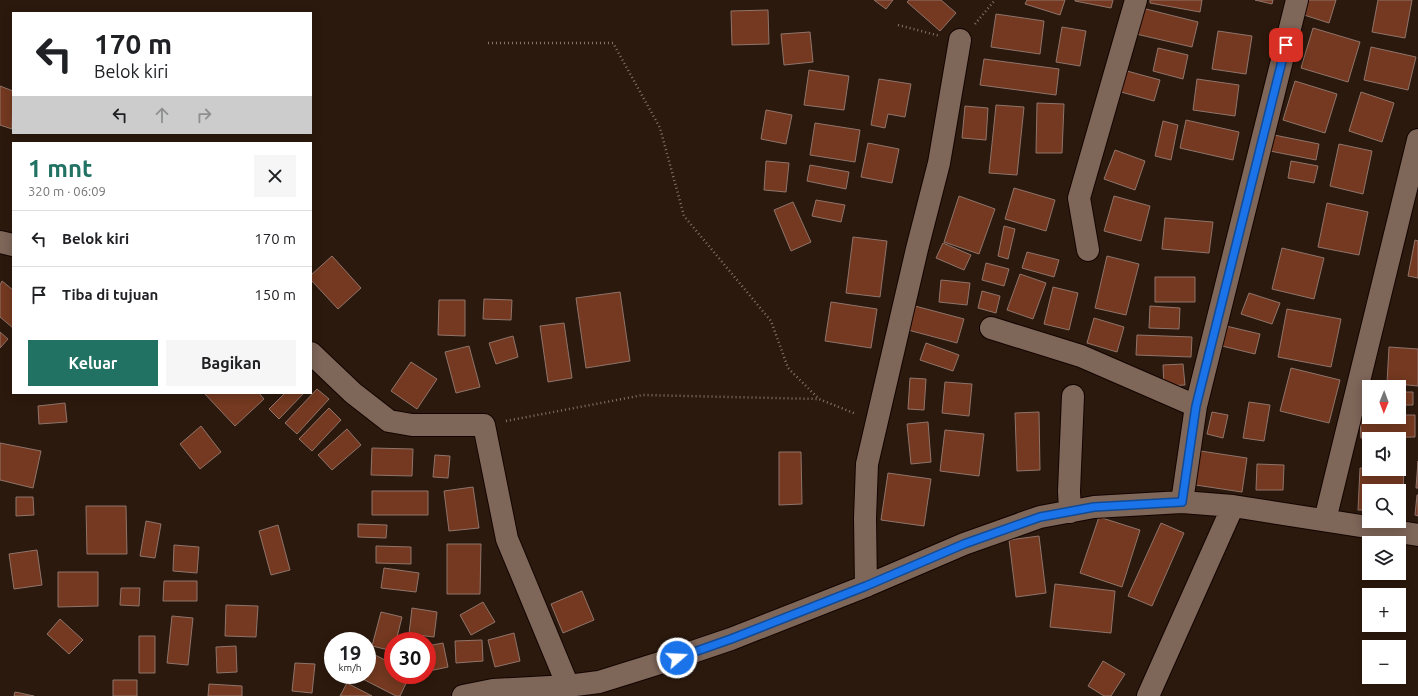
<!DOCTYPE html>
<html lang="id">
<meta charset="utf-8">
<style>
body{margin:0;font-family:Ubuntu,sans-serif;background:#f6f6f6;color:#202124;height:100vh;display:flex;flex-direction:column;font-size:15px;white-space:nowrap}
*{box-sizing:border-box;margin:0}
p{font-size:13px;color:#757577}
.icon{flex:none;width:22px;height:22px;fill:none;stroke:currentColor;stroke-width:2;stroke-linecap:round;stroke-linejoin:round}
.map{position:relative;flex:1;overflow:hidden}
.sheet{position:absolute;left:12px;top:142px;width:300px;height:252px;display:flex;flex-direction:column;background:#fff;border-radius:0px;box-shadow:0 2px 10px #0003}
.sheet>*{flex:none}
.guide{position:absolute;left:12px;top:12px;width:300px;height:122px;border-radius:0px;box-shadow:0 2px 10px #0003;background:#fff;color:#202124;overflow:hidden}
.needle{width:26px;rotate:181deg}
.fabs{position:absolute;left:1362px;top:380px;display:grid;gap:8px}
.fabs a{display:grid;place-items:center;width:44px;height:44px;border-radius:0px;background:#fff;box-shadow:0 2px 10px #0003;font-size:20px}
.speed{position:absolute;left:324px;top:632px;display:flex;gap:8px;font-size:20px;font-weight:700;text-align:center}
.speed>*{display:grid;place-content:center;width:52px;height:52px;border-radius:50%;background:#fff;box-shadow:0 2px 10px #0003;line-height:1}
.speed small{font-size:10px;font-weight:400}
.speed .limit{border:6px solid #d22;background:#fff;color:#111}
.pin{position:absolute;display:grid;place-items:center;width:34px;height:34px;color:#fff;margin:-17px;border-radius:8px;box-shadow:0 2px 6px #0006}
.me{position:absolute;width:44px;margin:-22px;rotate:71deg;stroke-linejoin:round;filter:drop-shadow(0 0 3px #0008)}
.turn{display:flex;align-items:center;gap:14px;height:84px;padding:0 16px;font-size:18px}
.turn .icon{width:52px;height:52px;stroke-width:2.5}
.turn b{display:block;font-size:28px;line-height:34px}
.lanes{display:flex;align-items:center;height:38px;padding:0 16px;background:#0003;justify-content:center;gap:20px;direction:ltr}
.lanes .off{opacity:.35}
.round{display:grid;place-items:center;flex:none;width:42px;height:42px;border-radius:0px;background:#f6f6f6}
.summary{display:flex;align-items:center;justify-content:space-between;height:68px;padding:0 16px}
h1{font-size:24px;font-weight:700;line-height:30px;color:#217263}
.cta{display:flex;gap:8px;margin-top:auto;padding:8px 16px}
.cta a{flex:1;height:46px;border-radius:0px;background:#217263;color:#fff;font-size:16px;font-weight:700;line-height:46px;text-align:center}
.cta a+a{background:#f6f6f6;color:#202124}
ul{padding:0;list-style:none}
li{display:flex;align-items:center;gap:12px;height:56px;padding:0 16px;border-top:1px solid #e0e0e0}
li div{flex:1}
li b{display:block;font-size:15px}
li em{font-style:normal}
.map>svg:first-child{display:block}
.building{fill:#743920;stroke:#8f746a}
.lines{fill:none;stroke-linecap:round;stroke-linejoin:round}
.minor-casing{stroke:#130400;stroke-width:24}
.path{stroke:#857469;stroke-width:2.5;stroke-dasharray:1 3;stroke-linecap:butt}
.minor{stroke:#7e6659;stroke-width:22}
.route-casing{stroke:#114b97;stroke-width:10}
.route{stroke:#1a73e8;stroke-width:7}
</style>
<div class="map">
<svg width="1418" height="696" viewBox="0 0 1418 696">
<rect width="100%" height="100%" fill="#2c190d"/>
<path class="building" d="M874 0H893L886 9Z
M909 0H941L956 13 940 31 907 2Z
M1027 0H1065L1060 15 1025 4Z
M1075 0H1113L1111 8 1075 1Z
M1150 0H1202L1200 12 1150 3Z
M1255 0H1273L1272 4Z
M1306 0H1336L1329 23 1301 14Z
M1378 0H1412L1405 38 1372 32Z
M1142 8 1198 22 1192 47 1136 34Z
M768 10 769 44 732 45 731 11Z
M996 14 1044 21 1040 54 991 47Z
M1062 27 1086 31 1080 66 1056 62Z
M1313 28 1360 42 1348 82 1301 68Z
M1218 31 1252 36 1246 74 1212 69Z
M810 32 813 62 784 65 781 34Z
M1371 47 1416 57 1408 90 1364 80Z
M1158 48 1188 55 1183 79 1153 71Z
M984 59 1059 69 1056 95 980 85Z
M809 70 849 76 844 110 804 105Z
M1127 71 1160 80 1154 101 1121 92Z
M879 79 911 84 905 117 888 114 885 128 871 125Z
M1197 79 1239 85 1235 116 1193 110Z
M1295 81 1337 94 1325 133 1283 120Z
M0 86 13 91 12 129 0 125Z
M1361 92 1394 103 1382 142 1349 131Z
M1037 103 1064 104 1062 153H1036Z
M996 105 1024 107 1017 175 989 173Z
M965 106 988 108 986 140 962 138Z
M766 110 792 115 786 144 761 139Z
M1186 120 1239 132 1233 160 1180 148Z
M1163 121 1178 125 1171 160 1155 156Z
M815 123 860 130 855 162 810 155Z
M1274 135 1319 144 1316 160 1270 151Z
M868 143 899 149 892 183 861 177Z
M1339 144 1372 151 1363 194 1330 186Z
M1115 150 1145 161 1135 190 1104 179Z
M766 161 789 163 786 192 764 190Z
M1291 161 1318 166 1314 183 1288 178Z
M810 165 849 172 846 189 807 181Z
M1014 188 1055 200 1046 231 1005 219Z
M959 196 995 209 979 254 944 242Z
M1114 196 1150 206 1141 241 1104 231Z
M816 200 845 205 841 222 812 216Z
M793 202 811 242 791 251 774 210Z
M1327 203 1368 212 1359 255 1318 247Z
M1165 218 1213 222 1209 253 1162 249Z
M1004 226 1015 229 1008 259 998 256Z
M853 237 887 241 880 297 846 293Z
M1415 240 1418 241V278L1408 276Z
M943 243 971 255 964 270 936 258Z
M1282 248 1324 258 1314 299 1272 289Z
M1027 252 1059 260 1054 277 1022 268Z
M332 256 361 288 338 309 311 280V275Z
M1107 256 1139 264 1126 315 1095 308Z
M986 263 1009 269 1004 286 982 280Z
M1020 274 1046 283 1033 319 1007 310Z
M1155 277H1195V302H1155Z
M941 280 970 283 967 305 939 302Z
M2 281 13 290V328L0 317V285Z
M1053 287 1078 293 1069 330 1044 324Z
M982 291 1000 296 996 313 978 308Z
M620 292 630 361 586 368 576 298Z
M1249 293 1280 303 1272 324 1241 314Z
M484 299 512 300 511 320 483 319Z
M439 300H465V336L438 335Z
M831 302 877 309 871 348 825 341Z
M915 306 964 319 957 343 908 330Z
M1150 306 1180 308 1179 329 1149 328Z
M1287 309 1341 319 1331 367 1278 357Z
M1094 318 1124 327 1117 352 1087 343Z
M564 323 572 378 548 382 540 326Z
M1226 326 1260 334 1255 354 1222 346Z
M0 332 8 339 0 348Z
M1137 335 1192 337 1191 357 1136 355Z
M513 336 518 357 496 364 489 343Z
M926 343 959 355 953 371 920 360Z
M469 346 480 387 456 393 445 352Z
M1389 347 1418 349V386L1387 383Z
M411 362 437 379 417 409 391 391Z
M1183 364 1185 385 1164 386 1163 365Z
M1291 368 1340 380 1329 423 1280 411Z
M910 378 926 379 924 410 908 409Z
M945 382 972 384 969 416 942 413Z
M317 389 329 399 297 434 285 423Z
M1399 392H1413V405H1399Z
M204 393H259L264 399 235 426Z
M285 393H304L279 419 269 409Z
M1249 402 1270 405 1264 441 1243 438Z
M65 403 67 422 39 424 38 406Z
M329 408 341 420 312 451 299 439Z
M1039 412 1040 470 1017 471 1015 413Z
M1212 412 1228 415 1223 438 1207 434Z
M1399 415H1415V437L1361 438 1360 416 1399 417Z
M928 422 931 462 911 464 907 424Z
M201 426 221 452 200 469 180 444Z
M347 429 361 445 332 470 318 455Z
M945 430 984 434 979 476 940 471Z
M0 443 41 451 33 488 0 480Z
M372 448 413 449 412 476 371 475Z
M1194 450 1247 458 1242 492 1189 484Z
M779 452H801L802 504 779 505Z
M435 455 450 456 448 478 433 477Z
M1418 461V488H1416Z
M1257 464 1284 465 1283 490H1256Z
M1360 468 1404 470 1402 512 1399 511V491H1369V510H1358Z
M888 473 931 479 924 526 881 520Z
M473 487 479 528 449 531 444 491Z
M372 491H428V515H372Z
M1417 495H1418V516L1415 515Z
M16 497H33L34 515 16 516Z
M86 506H126L127 554H87Z
M1099 517 1140 530 1122 587 1080 573Z
M146 521 161 524 155 558 140 556Z
M1161 523 1184 533 1152 606 1128 596Z
M358 524 387 525 386 538 358 537Z
M278 525 290 570 271 575 259 531Z
M1039 536 1046 593 1016 597 1009 540Z
M447 544H481L480 594H447Z
M174 545 199 547 197 573 173 571Z
M376 546 411 547V564L376 563Z
M37 550 42 585 14 589 9 554Z
M384 568 419 573 416 592 381 588Z
M58 572H98V606L58 607Z
M164 581H197V601H163Z
M1055 584 1115 591 1111 633 1050 627Z
M121 588H140L139 606 120 605Z
M582 591 594 620 563 633 551 604Z
M483 602 495 622 471 635 460 615Z
M226 605 258 606 256 637 225 636Z
M412 608 437 612 434 637 409 634Z
M381 612 402 617 396 641H393V651L372 646Z
M172 616 193 618 188 665 167 663Z
M60 619 83 640 69 654 47 634Z
M514 633 520 661 495 667 488 640Z
M139 636H155V673H139Z
M482 640 483 661 456 663 455 641Z
M443 643 448 667 429 671 427 662V646Z
M236 646 237 672 217 673 216 647Z
M367 651 393 664V675H410L400 696H396L355 675H367Z
M1103 661 1125 674 1111 696H1104L1088 686Z
M295 663 315 664 312 693 292 691Z
M113 680H137V696H113Z
M347 683 372 696H340Z
M209 684 242 686V696H208Z
M15 692 34 696H14Z"/>
<g class="lines">
<g class="minor-casing">
<path id="minor" d="M0 242 13 245
M1088 250 1079 198 1136 0
M991 328 1081 356 1196 406
M311 353 353 393 389 421 412 425H484L507 539 568 686
M1182 502 1196 406 1297 0
M1070 512 1069 491 1073 396
M1325 520 1418 140
M866 586 865 518 867 464 917 249 939 163 960 40
M463 696 493 690 568 686 599 682 663 662 731 639 866 586 964 544 1040 517 1094 507 1182 502 1233 506 1418 535
M1148 696 1233 506"/>
</g>
<path class="path" d="M975 24 995 0
M898 25 940 36
M488 43H613L660 128 684 216 771 321 788 368 819 399 856 414
M506 421 643 395 818 399"/>
<use href="#minor" class="minor"/>
</g>
<g class="lines">
<g class="route-casing">
<path id="route" d="M677 658 731 639 866 586 964 544 1040 517 1094 507 1182 502 1196 406 1286 45"/>
</g>
<use href="#route" class="route"/>
</g>
</svg>
<div class="fabs">
<a><svg class="needle" viewBox="-14 -14 28 28"><path d="M0-13l5 13h-10z" fill="#e53935"/><path d="M0 13l5-13h-10z" fill="#757577"/></svg></a>
<a><svg class="icon" aria-label="sound" viewBox="0 0 24 24"><path d="M4 9h4l5-4v14l-5-4H4zM17 9q2 3 0 6"/></svg></a>
<a><svg class="icon" aria-label="search" viewBox="0 0 24 24"><circle cx="10" cy="10" r="6"/><path d="M15 15l6 6"/></svg></a>
<a><svg class="icon" aria-label="layers" viewBox="0 0 24 24"><path d="M12 4l9 5-9 5-9-5zM3 14l9 5 9-5"/></svg></a>
<a>+</a>
<a>−</a>
</div>
<div class="speed"><div>19<small>km/h</small></div><div class="limit">30</div></div>
<div class="pin" style="left:1286px;top:45px;background:#d93025"><svg class="icon" aria-label="arrive" viewBox="0 0 24 24"><path d="M6 21V4h12l-3 4 3 4H6"/></svg></div>
<svg class="me" style="left:677px;top:658px" viewBox="-20 -20 40 40"><circle r="17" fill="#1a73e8" stroke="#fff" stroke-width="3"/><path d="M0-11L8 9 0 5-8 9z" fill="#fff"/></svg>
<div class="guide">
<div class="turn"><svg class="icon" aria-label="left" viewBox="0 0 24 24"><path d="M17 20v-9H6M10 6l-5 5 5 5"/></svg><div><b>170 m</b>Belok kiri</div></div>
<div class="lanes"><svg class="icon" aria-label="left" viewBox="0 0 24 24"><path d="M17 20v-9H6M10 6l-5 5 5 5"/></svg><svg class="icon off" aria-label="ahead" viewBox="0 0 24 24"><path d="M12 20V5M6 11l6-6 6 6"/></svg><svg class="icon off" aria-label="right" viewBox="0 0 24 24"><path d="M7 20v-9h11M14 6l5 5-5 5"/></svg></div>
</div>
<section class="sheet">
<div class="summary"><div><h1>1 mnt</h1><p>320 m · 06:09</p></div><a class="round"><svg class="icon" aria-label="close" viewBox="0 0 24 24"><path d="M6 6l12 12M18 6L6 18"/></svg></a></div>
<ul>
<li><svg class="icon" aria-label="left" viewBox="0 0 24 24"><path d="M17 20v-9H6M10 6l-5 5 5 5"/></svg><div><b>Belok kiri</b></div><em>170 m</em></li>
<li><svg class="icon" aria-label="arrive" viewBox="0 0 24 24"><path d="M6 21V4h12l-3 4 3 4H6"/></svg><div><b>Tiba di tujuan</b></div><em>150 m</em></li>
</ul>
<div class="cta"><a>Keluar</a><a>Bagikan</a></div>
</section>
</div>
